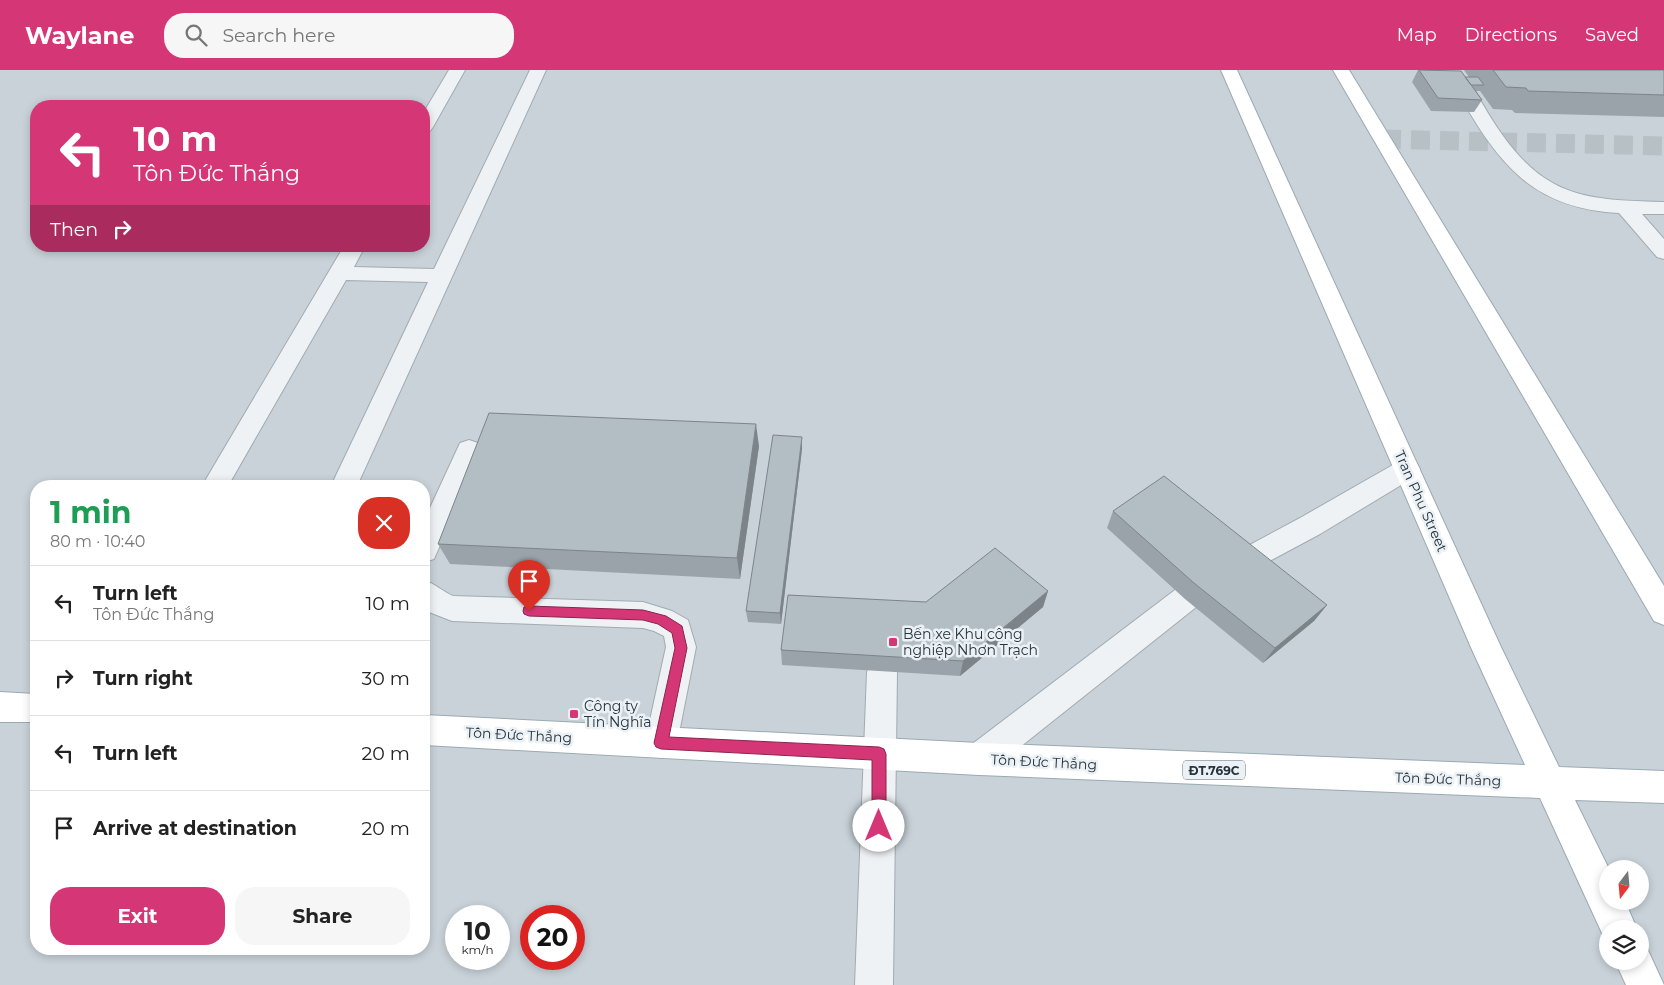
<!DOCTYPE html>
<meta charset="utf-8">
<style>
body{margin:0;font-family:Montserrat,sans-serif;background:#f6f6f6;color:#222;height:100vh;display:flex;flex-direction:column;font-size:19px;white-space:nowrap}
*{box-sizing:border-box;margin:0}
p{font-size:16px;color:#767676}
.icon{flex:none;width:28px;height:28px;fill:none;stroke:currentColor;stroke-width:2;stroke-linecap:round;stroke-linejoin:round}
.map{position:relative;flex:1;overflow:hidden}
.drawer{position:absolute;left:30px;top:410px;width:400px;height:475px;display:flex;flex-direction:column;background:#fff;border-radius:20px;box-shadow:0 2px 8px #0003}
.drawer>*{flex:none}
.top-card{position:absolute;left:30px;top:30px;width:400px;height:152px;border-radius:20px;box-shadow:0 2px 8px #0003;background:#d53776;color:#fff;overflow:hidden}
.needle{width:32px;rotate:196deg}
.fabs{position:absolute;left:1599px;top:790px;display:grid;gap:10px}
.fabs a{display:grid;place-items:center;width:50px;height:50px;border-radius:50%;background:#fff;box-shadow:0 2px 8px #0003;font-size:25px}
.speed{position:absolute;left:445px;top:835px;display:flex;gap:10px;font-size:25px;font-weight:700;text-align:center}
.speed>*{display:grid;place-content:center;width:65px;height:65px;border-radius:50%;background:#fff;box-shadow:0 2px 8px #0003;line-height:1}
.speed small{font-size:12px;font-weight:400}
.speed .limit{border:8px solid #d22;background:#fff;color:#111}
.pin{position:absolute;display:grid;place-items:center;width:42px;height:42px;color:#fff;margin:-51px -21px;border-radius:50% 50% 50% 0;rotate:-45deg;box-shadow:0 0 5px #0007}
.pin .icon{rotate:45deg}
.me{position:absolute;width:55px;margin:-28px;rotate:0deg;stroke-linejoin:round;filter:drop-shadow(0 0 4px #0008)}
.turn{display:flex;align-items:center;gap:18px;height:105px;padding:0 20px;font-size:22px}
.turn .icon{width:65px;height:65px;stroke-width:2.5}
.turn b{display:block;font-size:35px;line-height:42px}
.then{display:flex;align-items:center;height:48px;padding:0 20px;background:#0003;gap:10px;font-size:19px}
.round{display:grid;place-items:center;flex:none;width:52px;height:52px;border-radius:20px;background:#f6f6f6}
.summary{display:flex;align-items:center;justify-content:space-between;height:85px;padding:0 20px}
h1{font-size:30px;font-weight:700;line-height:38px;color:#1e9e55}
.action{display:flex;gap:10px;margin-top:auto;padding:10px 20px}
.action a{flex:1;height:58px;border-radius:20px;background:#d53776;color:#fff;font-size:20px;font-weight:700;line-height:58px;text-align:center}
.action a+a{background:#f6f6f6;color:#222}
ul{padding:0;list-style:none}
li{display:flex;align-items:center;gap:15px;height:75px;padding:0 20px;border-top:1px solid #e0e0e0}
li div{flex:1}
li b{display:block;font-size:19px}
li em{font-style:normal}
header{display:flex;align-items:center;gap:30px;box-sizing:border-box;height:70px;padding:0 25px;background:#d53776;color:#fff}
header strong{font-size:24px}
nav{display:flex;gap:28px;margin-inline-start:auto;font-size:18px}
.search{width:350px;height:45px;background:#f6f6f6;display:flex;align-items:center;gap:12px;box-sizing:border-box;padding:0 18px;border-radius:20px;color:#767676;font-size:19px}
.map>svg:first-child{display:block}
.built{fill:#c9d2d9;fill-rule:evenodd}
.lines{fill:none;stroke-linecap:round;stroke-linejoin:round}
.minor-tunnel{stroke:#b7c0c5;stroke-width:19;stroke-dasharray:19 10;stroke-linecap:butt}
.minor-casing{stroke:#a1abb1;stroke-width:2}
.major-casing{stroke:#9aaab3;stroke-width:2}
.minor{fill:#eef2f5;fill-rule:evenodd}
.major{fill:#fff;fill-rule:evenodd}
.wall{fill:#99a3a9}
.shaded-wall{fill:#7d8489}
.building{fill:#b2bdc4;stroke:#7d8489}
.route{fill:#d53776;stroke:#8a244d}
.poi-dot{fill:#d53776;stroke:#ebf1f5;stroke-width:2}
.labels{text-anchor:middle;dominant-baseline:central;stroke-width:5;stroke-linejoin:round;paint-order:stroke}
.shield{fill:#ebf1f5;stroke:#606d75;stroke-width:1}
.shield-label{font-size:12px;font-weight:bold;fill:#25343e}
.street-label{font-size:14px;fill:#25343e;stroke:#ebf1f5}
.poi-label{font-size:14px;fill:#25343e;stroke:#ebf1f5;text-anchor:start}
</style>
<header>
<strong>Waylane</strong>
<div class="search"><svg class="icon" aria-label="search" viewBox="0 0 24 24"><circle cx="10" cy="10" r="6"/><path d="M15 15l6 6"/></svg>Search here</div>
<nav><a>Map</a><a>Directions</a><a>Saved</a></nav>
</header>
<div class="map">
<svg width="1664" height="915" viewBox="0 0 1664 915">
<rect width="100%" height="100%" fill="#dbe3e7"/>
<path class="built" d="M0 0H1664V915H0ZM36 36H424V176H36ZM36 416H424V879H36ZM1608 799H1640V831H1608ZM456 846H499V889H456ZM531 846H574V889H531ZM1608 859H1640V891H1608Z"/>
<g class="lines">
<path class="minor-tunnel" d="M1382 69 1664 76"/>
<g class="minor-casing">
<path id="minor" d="M449 0H465L433 57 430 61 424 62V42Z
M530 0H546L357 416H331L428 212 346 210 228 416H202L344 176H365L354 197 434 199Z
M1466 16 1472 17C1482 32 1490 48 1501 63 1547 129 1589 130 1664 132V144H1642L1664 169V189L1657 187 1619 143C1531 138 1498 93 1457 21L1460 17Z
M469 370 478 373 482 380 434 489 424 492V451L460 373Z
M1407 389 1416 392 1420 399 1416 406 1320 464 1253 500 1243 504 1233 500 1229 492 1233 484 1300 448 1398 392Z
M424 510C435 514 442 521 453 526L643 532 672 541 688 550 696 577 677 673 672 684 661 688 650 684 645 673 666 577 664 566 654 561 643 558 452 551 424 540Z
M1185 517 1195 520 1200 529 1195 538 991 700 979 705 967 700 963 689 967 678 1175 520Z
M882 588 893 592 897 602 893 915H855L867 602 871 592Z"/>
</g>
<g class="major-casing">
<path id="major" d="M1221 0H1237L1501 577 1559 697 1664 701V733L1575 730 1609 799 1608 831H1625L1637 859H1608V873L1606 872 1540 728 979 705 424 675V645L979 673 1525 695 1473 582Z
M1333 0H1349L1664 516V555L1654 551Z
M0 622 36 624V652H0Z
M1640 875 1647 878 1664 915H1626L1615 891H1640Z"/>
</g>
<use href="#minor" class="minor"/>
<use href="#major" class="major"/>
</g>
<path class="wall" d="M1418 0H1439L1465 7H1469L1464 0H1664V47L1515 43 1512 40 1493 39 1480 21H1476L1482 30 1474 42 1431 41 1412 12Z
M759 376 740 509 450 494 438 474Z
M802 379 781 554 748 552 746 541Z
M1113 441 1327 535 1314 551 1263 593 1185 529 1107 458Z
M1048 521 1043 537 960 606 782 595 781 580 926 532Z"/>
<path class="shaded-wall" d="M756 354 759 376 740 509 737 488Z
M802 367V379L781 554 780 543Z
M1048 521 1043 537 960 606 963 591Z
M1327 535 1314 551 1263 593 1275 578Z"/>
<path class="building" d="M1419 0 1461 1 1482 30 1438 28Z
M1493 0H1664V25L1528 21 1526 18 1506 17Z
M1465 7H1478L1484 15H1471Z
M489 343 756 354 737 488 438 474Z
M773 365 802 367 780 543 746 541Z
M1164 406 1327 535 1275 578 1194 513 1113 441Z
M995 478 1048 521 963 591 781 580 788 525 926 532Z"/>
<path class="route" d="M529 536 643 540 666 546 682 556 687 578 669 667 879 677 884 679 886 684V756L884 761 879 763 874 761 872 756V690L661 679 656 677 654 673 675 578 672 563 658 554 643 550 529 546 524 544 523 541 524 537Z"/>
<g class="poi-dot">
<rect x="888" y="567" width="10" height="10" rx="2.5"/>
<rect x="569" y="639" width="10" height="10" rx="2.5"/>
</g>
<g class="labels">
<rect class="shield" x="1183" y="690.5" width="62" height="19" rx="4"/>
<g class="shield-label">
<text x="1214" y="700">ĐT.769C</text>
</g>
<g class="street-label">
<text transform="translate(1421 431) rotate(66)">Tran Phu Street</text>
<text transform="translate(519 665) rotate(3)">Tôn Đức Thắng</text>
<text transform="translate(1044 692) rotate(3)">Tôn Đức Thắng</text>
<text transform="translate(1448 709) rotate(2)">Tôn Đức Thắng</text>
</g>
<g class="poi-label">
<text x="903" y="564">Bến xe Khu công<tspan x="903" dy="16">nghiệp Nhơn Trạch</tspan></text>
<text x="584" y="636">Công ty<tspan x="584" dy="16">Tín Nghĩa</tspan></text>
</g>
</g>
</svg>
<div class="fabs">
<a><svg class="needle" viewBox="-14 -14 28 28"><path d="M0-13l5 13h-10z" fill="#e53935"/><path d="M0 13l5-13h-10z" fill="#767676"/></svg></a>
<a><svg class="icon" aria-label="layers" viewBox="0 0 24 24"><path d="M12 4l9 5-9 5-9-5zM3 14l9 5 9-5"/></svg></a>
</div>
<div class="speed"><div>10<small>km/h</small></div><div class="limit">20</div></div>
<div class="pin" style="left:529px;top:541px;background:#d93025"><svg class="icon" aria-label="arrive" viewBox="0 0 24 24"><path d="M6 21V4h12l-3 4 3 4H6"/></svg></div>
<svg class="me" style="left:879px;top:756px" viewBox="-20 -20 40 40"><circle r="19" fill="#fff"/><path d="M0-13L10 11 0 6-10 11z" fill="#d53776"/></svg>
<div class="top-card">
<div class="turn"><svg class="icon" aria-label="left" viewBox="0 0 24 24"><path d="M17 20v-9H6M10 6l-5 5 5 5"/></svg><div><b>10 m</b>Tôn Đức Thắng</div></div>
<div class="then">Then<svg class="icon" aria-label="right" viewBox="0 0 24 24"><path d="M7 20v-9h11M14 6l5 5-5 5"/></svg></div>
</div>
<section class="drawer">
<div class="summary"><div><h1>1 min</h1><p>80 m · 10:40</p></div><a class="round" style="background:#d93025;color:#fff"><svg class="icon" aria-label="close" viewBox="0 0 24 24"><path d="M6 6l12 12M18 6L6 18"/></svg></a></div>
<ul>
<li><svg class="icon" aria-label="left" viewBox="0 0 24 24"><path d="M17 20v-9H6M10 6l-5 5 5 5"/></svg><div><b>Turn left</b><p>Tôn Đức Thắng</p></div><em>10 m</em></li>
<li><svg class="icon" aria-label="right" viewBox="0 0 24 24"><path d="M7 20v-9h11M14 6l5 5-5 5"/></svg><div><b>Turn right</b></div><em>30 m</em></li>
<li><svg class="icon" aria-label="left" viewBox="0 0 24 24"><path d="M17 20v-9H6M10 6l-5 5 5 5"/></svg><div><b>Turn left</b></div><em>20 m</em></li>
<li><svg class="icon" aria-label="arrive" viewBox="0 0 24 24"><path d="M6 21V4h12l-3 4 3 4H6"/></svg><div><b>Arrive at destination</b></div><em>20 m</em></li>
</ul>
<div class="action"><a>Exit</a><a>Share</a></div>
</section>
</div>
